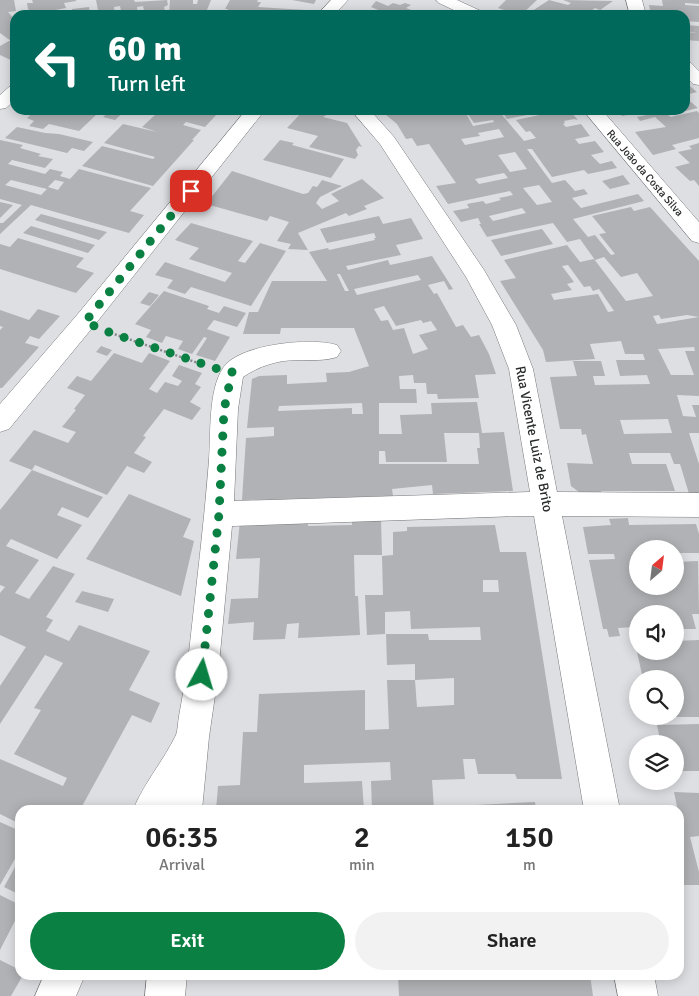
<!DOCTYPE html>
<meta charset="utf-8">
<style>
body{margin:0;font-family:Signika,sans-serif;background:#f2f2f2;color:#222;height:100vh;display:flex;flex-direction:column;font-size:19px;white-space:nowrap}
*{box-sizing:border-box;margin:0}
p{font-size:16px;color:#767676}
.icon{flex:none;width:28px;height:28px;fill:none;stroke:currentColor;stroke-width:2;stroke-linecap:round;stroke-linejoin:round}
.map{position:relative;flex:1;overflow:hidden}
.drawer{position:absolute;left:15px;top:805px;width:669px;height:175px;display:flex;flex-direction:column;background:#fff;border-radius:15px;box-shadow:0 2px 12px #0003}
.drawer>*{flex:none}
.hud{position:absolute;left:10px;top:10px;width:680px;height:105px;border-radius:15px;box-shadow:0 2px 12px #0003;background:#00695c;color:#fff;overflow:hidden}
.needle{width:32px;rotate:28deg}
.buttons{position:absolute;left:629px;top:540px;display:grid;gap:10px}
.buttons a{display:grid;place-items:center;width:55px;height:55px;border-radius:50%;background:#fff;box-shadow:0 2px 12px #0003;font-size:25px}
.pin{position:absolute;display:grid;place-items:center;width:42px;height:42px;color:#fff;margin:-21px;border-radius:10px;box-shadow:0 2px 8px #0006}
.me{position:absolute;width:55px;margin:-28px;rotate:6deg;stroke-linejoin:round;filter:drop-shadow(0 0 4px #0008)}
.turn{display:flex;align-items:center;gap:18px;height:105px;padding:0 15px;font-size:22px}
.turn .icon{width:65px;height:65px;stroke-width:2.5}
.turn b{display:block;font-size:35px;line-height:42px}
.eta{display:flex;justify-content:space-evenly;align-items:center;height:85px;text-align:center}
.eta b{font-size:30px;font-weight:600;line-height:35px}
.cta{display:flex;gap:10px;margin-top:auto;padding:10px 15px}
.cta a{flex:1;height:58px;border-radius:30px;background:#0b8043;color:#fff;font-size:20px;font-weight:600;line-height:58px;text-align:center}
.cta a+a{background:#f2f2f2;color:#222}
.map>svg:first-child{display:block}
.building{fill:#b1b2b5;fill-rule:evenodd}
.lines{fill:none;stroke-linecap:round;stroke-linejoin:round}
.street-casing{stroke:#77787b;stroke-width:1}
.path{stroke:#898a8c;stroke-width:2.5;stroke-dasharray:2 2;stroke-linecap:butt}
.street{fill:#fff;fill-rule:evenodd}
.route{stroke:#0b8043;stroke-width:9;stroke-dasharray:0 16.2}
.labels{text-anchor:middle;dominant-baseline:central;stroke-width:4;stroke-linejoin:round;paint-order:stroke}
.far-street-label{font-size:11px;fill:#2a2b2c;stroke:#fff}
.street-label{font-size:14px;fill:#2a2b2c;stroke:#fff}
</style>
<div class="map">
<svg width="699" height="996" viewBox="0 0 699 996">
<rect width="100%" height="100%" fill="#dedfe3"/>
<path class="building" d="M0 0H14L16 11 8 12 15 20V39L11 41 0 33Z
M32 0H76V1L64 3 66 8 33 14 28 9 27 3H33Z
M96 0H134L135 2 167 0 168 5 164 7 166 15H145L143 6 137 7 138 15H122L120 6 114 7 115 15H99Z
M170 0H193V4H197L198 0H211L205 15H194V13L169 15Z
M230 0H258L257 2H261L258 7 306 10 304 15H236L226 13 228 9H225Z
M292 0H316L314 4Z
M506 0H537L521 15 498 8Z
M549 0 568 5 571 3 563 0 613 1 600 10 595 8 585 15H526Z
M662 0H699V4L685 3V5L699 6V22L685 21V15H651L649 5 663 6Z
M376 1 388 6 393 3 400 5 405 3 411 5 406 8 425 15H390L371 7Z
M89 7 90 15H73L72 9Z
M685 25 699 26V41L685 40V32L697 33 685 31Z
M9 41H15V62L0 55V46Z
M685 82 697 92 685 95Z
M685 97 698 108 668 115 671 117 697 111 699 113V138L672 145 676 149 653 155 635 132 666 127 655 117 640 121 637 117 662 112 659 110H685Z
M36 110H74L96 115 79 131 49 124 43 129 29 126 34 121 27 118Z
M103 110H126L115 120 103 117 109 112Z
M144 110H236L232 115 217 111 215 113 217 114 205 127 186 122 183 125 201 130 192 140H194L153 186 82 166 102 146 153 159 155 157 104 143 123 124 157 132 142 127 156 114Z
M304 110H335L323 117 347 123 362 147 359 146 356 150 358 155 355 159 309 147 318 136 287 128Z
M391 110H445L433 114 464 110 473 126 494 122 493 120 474 123 465 110H498L524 141 536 138 530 131 526 132 516 120 554 112 553 110H569L578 120 574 119 564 121 565 123 563 124 566 127 581 124 590 136 575 139 579 144 595 141 604 152 591 155 600 164 612 161 617 168 588 174 584 170 552 177 532 149H527L552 183 565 180 575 191 584 189 588 194 572 198 581 208 638 194 644 201 573 219 588 237 595 235 611 255 615 254 599 234 606 233 592 216 631 207 634 211 650 207 699 261V396L677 395 683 416 696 417 692 405H699V433H689L699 464V496L690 497 680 464H674L670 453H629L632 464H666L675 491H601L602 496H584L571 486 567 463 593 464 586 434 582 435 581 429H560L550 377 577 376 573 361H601L605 376H593L595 385 650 384 647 375 620 376 616 360H645L643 354H625L621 341 590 344 595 359 546 362 543 350 500 281 516 278 504 260 567 245 580 262 594 259 626 301 653 296 637 273 621 277 604 257 595 260 580 239 567 242 553 223 487 237 479 224H481L478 218 461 222 453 211 469 208 467 204 483 201 486 204 501 200 499 198 513 195 510 191 448 204 436 186 456 183 429 144 417 146 412 138 406 139 397 124 385 114ZM499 129 504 137 465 145 461 139 480 136 478 133ZM515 152 527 169 510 172 498 155ZM504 173 508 178 479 184 475 179ZM539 185 552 202 537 205 523 188ZM522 208 526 213 493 221 489 216ZM568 265 584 287 590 286 593 291 599 289 614 311 608 312 598 294 554 300 551 294 572 290 567 284 574 282 562 266ZM659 315 661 319 687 315 699 317 657 324 653 316ZM694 347 695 351H685L694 375H671L658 349ZM668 419 672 433 624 434 620 420Z
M504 110H547V111L507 119 503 113H506Z
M617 110H647L648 111 622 116Z
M17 127 45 133 59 134 93 142 84 151 72 148 67 153 5 138Z
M0 140 23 145 20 148 41 154 38 156 53 159 45 168 12 160 8 164 45 174 50 169 63 172 60 176 70 179 79 169 151 188 130 211 144 215 129 233 31 205 0 234V223H3L22 205 0 199ZM11 180 47 189 41 195 5 185ZM55 180 64 182 58 190 48 187Z
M280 140 294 143 292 145 344 159 331 178 263 160Z
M699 143V186L694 180 690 181 675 167 690 163 678 152 692 149 689 146Z
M232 171 303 194 308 193 313 186 317 187 322 180 342 186 320 197 316 203 322 209 339 201 331 194 362 179 384 198 364 206 367 209 349 216 346 213 298 233 308 250 288 249 291 244 277 241 289 222 270 216 267 221 206 204Z
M623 175 630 184 610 189 602 181Z
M0 202 13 205 0 218Z
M41 214 107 232 99 240 35 220Z
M379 216 383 224 411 218 423 239 396 245 401 255 346 266 348 270 388 260 390 265 432 256 453 289 449 290 444 281 428 285 434 294 437 293 456 327 463 325 471 337 479 335 489 354 496 374 475 375 479 398 438 399 437 394H427L426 383H414L413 375 399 376 400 389H416L417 403H379V434H402L400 415 432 414 431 403 477 402 482 433 504 432 513 491 433 494 432 485 392 489 393 496 242 500 246 438 274 436V427L247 428 252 379 259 376 287 375V384L327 382 326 373 349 372 369 366 354 328H281L280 334H243L249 312H258L272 281H327L309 252 328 248 329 250 375 240 374 238H376L374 233 327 243 320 229ZM337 274H340L349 291H345ZM418 275 421 280 357 295 354 289ZM384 306 396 326 421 320 423 323 431 321 437 330 419 335 428 349 413 354 404 328 393 330 388 320 381 321 374 309ZM362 403 363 414H352V408L278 411 279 406ZM444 433H479L480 448H477L479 464H379V451H385L386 462H447Z
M191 223 253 241 238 261 245 263 260 243 286 251 251 306 191 287 185 294 167 288 173 280 155 275 165 262 225 282 232 273 189 259 199 248 175 240Z
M31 226 95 245 88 253 23 233Z
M542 229 553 244 501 256 491 240Z
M18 238 84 258 76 267 94 273 76 293 0 269V244L10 247Z
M164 291 209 306 207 309 219 313 224 306 246 313 237 327 214 320 207 329 230 337 215 361 196 355 207 338 204 337 192 354 178 349 183 341 166 336 162 343 146 337 151 330 135 324Z
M149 292 159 295 150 306 140 303Z
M38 309 60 316 39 339 30 336 25 343 39 347 2 388H0V330L3 327 0 326V310L29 320Z
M101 346 112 350 107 356 96 352Z
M114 353 142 363 149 353 170 361 149 389 157 393 165 382 178 386 182 381 172 376 179 365 202 373 195 384 201 387 190 402 201 408 192 420 164 409 143 436 146 437 134 453 152 462 144 473 127 466 107 495 35 465 32 470 9 461 34 430 68 443 76 432 62 427 76 410 74 409 85 395 67 388 77 376 91 381Z
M32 470 103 497 88 518 62 507 57 515 82 525 57 559 11 539 6 546 39 560 15 593 29 599 53 566 75 574 46 617 53 620 46 631 69 641 79 625 150 651 129 690 160 703 151 723 132 715 80 810H20V824L0 814V759L63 786 67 778 14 754 41 710 34 708 63 663 45 655 0 724V686L26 647 0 635V593L5 587 0 585V510Z
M129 494 191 519 183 537 194 541 181 596 86 559Z
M308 517V526L352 525V519L381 518 382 555H354L355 596H358L360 635 298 638 299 623 287 624 285 639 253 640 254 622 228 624 231 599 258 598 260 558 236 559 240 521Z
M628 518 629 525 696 524 699 534V553H675V549H638V554H634L638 563V586H675V562L698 561 699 614H692L696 629H678L680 635H675V614H638V639L634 627 618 628 620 636 609 637 607 629H603L589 560 615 559 614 554H588L583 527 611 525 609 519Z
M495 525 500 552H526L562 779H517L515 774H478L475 759H463L465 779 432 780 434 809 372 810 371 781 391 780 390 762 304 765V783L362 781 364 810H216L218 786 240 785 243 732H257L259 694 365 690V730L389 729 387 680H415V664L387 665 386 634H428L429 640H481L480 627 411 629 410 611 385 612V634L367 635 365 595H383L382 556 393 555V532L407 531V527ZM483 580H498L499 592H483ZM454 678V705L417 707 415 680Z
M82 591 114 599 108 612 75 602Z
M699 640V717H675V679H643L635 643H638V651H675V641Z
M699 724V771H675V744H661L657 725Z
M674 792 699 793V836L690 837 699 872V885H679V836H683Z
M535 802 536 810H436V807Z
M0 822 20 831V850L0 885Z
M20 858V895L4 887Z
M0 895 20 905V911L0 950Z
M0 960 20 970V975H23L11 996H0Z
M398 975H590L593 996H399Z"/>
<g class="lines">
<g class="street-casing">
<path id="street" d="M331 0H348L334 15H317Z
M436 0H457L483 12 485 15H464L439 3Z
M626 0H642L646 15H630Z
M685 62 691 63 699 71V85L693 84 685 76Z
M15 86V100L6 108 0 109V95L9 87Z
M246 110H265L93 327 9 429 0 432V404L77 315Z
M351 110H370L394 137 484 270 516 325 533 369 557 492 699 493V517L562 516 620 810H584L534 516H520L232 526 218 675 209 737 202 810H133C144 783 164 760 176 735 178 729 178 721 179 716 183 695 186 674 189 652 196 588 204 525 209 460 211 433 208 391 223 368 238 344 312 337 337 345L341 351 337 357C325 361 312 360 298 360 278 360 259 366 243 377L238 409 234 501 530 492 509 369 492 325 466 277 380 144Z
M583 110H602L699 222V243L692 241Z
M44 975H85L76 996H35Z
M147 975H187L185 996H145Z
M614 975H654L658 996H618Z"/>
</g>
<path class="path" d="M111 333 204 365"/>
<use href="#street" class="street"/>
</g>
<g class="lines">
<path class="route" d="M191 191 85 322 111 333 221 370 232 372 224 410 219 514 202 675"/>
</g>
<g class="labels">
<g class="far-street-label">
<text transform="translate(645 173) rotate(49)">Rua João da Costa Silva</text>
</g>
<g class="street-label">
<text transform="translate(534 439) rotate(79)">Rua Vicente Luiz de Brito</text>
</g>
</g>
</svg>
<div class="buttons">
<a><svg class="needle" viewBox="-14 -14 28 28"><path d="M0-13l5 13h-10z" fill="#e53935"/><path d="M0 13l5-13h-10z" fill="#767676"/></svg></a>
<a><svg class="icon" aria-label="sound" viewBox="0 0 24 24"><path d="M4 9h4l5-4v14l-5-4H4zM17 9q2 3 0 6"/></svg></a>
<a><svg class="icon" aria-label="search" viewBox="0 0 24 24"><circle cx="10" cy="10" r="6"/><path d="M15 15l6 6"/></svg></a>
<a><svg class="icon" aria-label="layers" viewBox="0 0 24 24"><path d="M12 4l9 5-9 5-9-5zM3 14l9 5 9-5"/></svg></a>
</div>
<div class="pin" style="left:191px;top:191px;background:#d93025"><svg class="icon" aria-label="arrive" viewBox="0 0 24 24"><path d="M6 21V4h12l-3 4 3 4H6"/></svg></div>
<svg class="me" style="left:202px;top:675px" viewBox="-20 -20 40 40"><circle r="19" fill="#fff"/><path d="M0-13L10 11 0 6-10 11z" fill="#0b8043"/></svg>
<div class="hud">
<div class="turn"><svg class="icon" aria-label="left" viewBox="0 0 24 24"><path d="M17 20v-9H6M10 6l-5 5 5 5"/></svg><div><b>60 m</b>Turn left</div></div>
</div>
<section class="drawer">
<div class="eta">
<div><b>06:35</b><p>Arrival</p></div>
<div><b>2</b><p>min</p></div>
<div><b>150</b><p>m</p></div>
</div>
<div class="cta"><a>Exit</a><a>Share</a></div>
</section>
</div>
